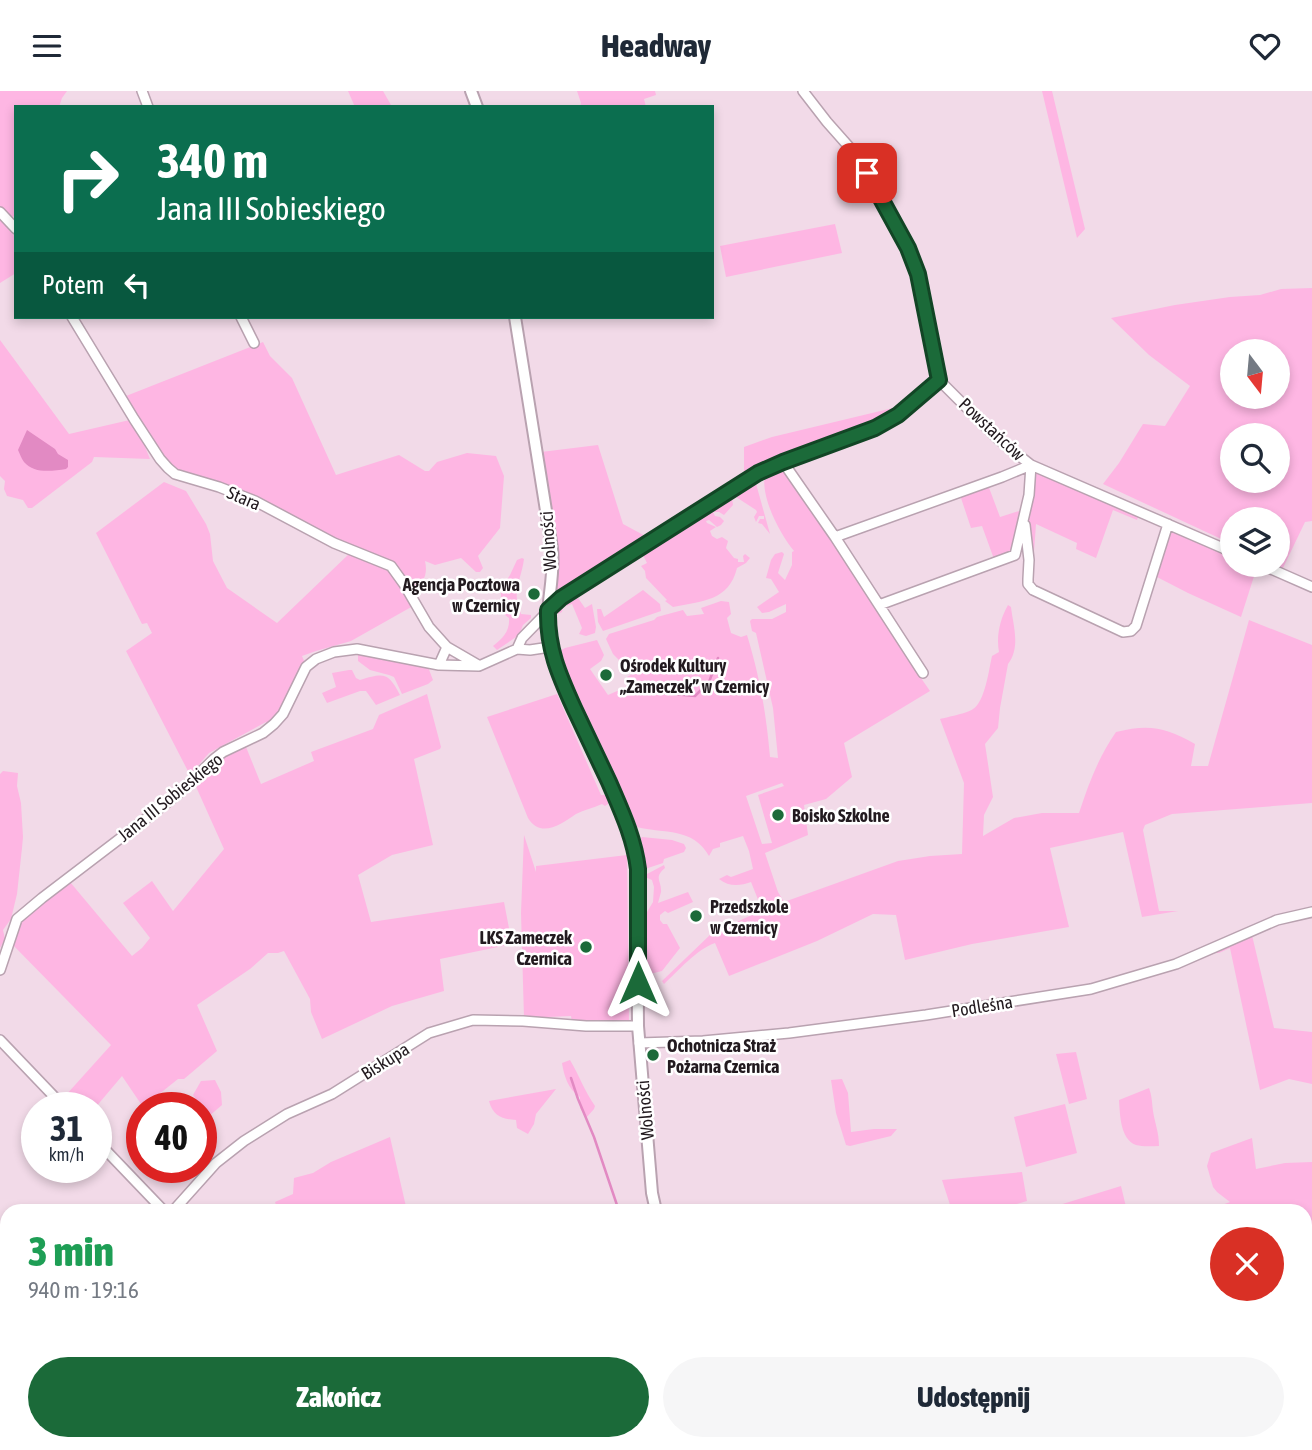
<!DOCTYPE html>
<html lang="pl">
<meta charset="utf-8">
<style>
body{margin:0;font-family:"Asap Condensed",sans-serif;background:#f6f6f7;color:#1f2937;height:100vh;display:flex;flex-direction:column;font-size:26px;white-space:nowrap}
*{box-sizing:border-box;margin:0}
p{font-size:23px;color:#747a83}
.icon{flex:none;width:38px;height:38px;fill:none;stroke:currentColor;stroke-width:2;stroke-linecap:round;stroke-linejoin:round}
.map{position:relative;flex:1;overflow:hidden}
.details{position:absolute;left:0px;top:1113px;width:1312px;height:247px;display:flex;flex-direction:column;background:#fff;border-radius:21px 21px 0 0;box-shadow:0 4px 10px #0003}
.details>*{flex:none}
.guide{position:absolute;left:14px;top:14px;width:700px;height:214px;border-radius:0px;box-shadow:0 4px 10px #0003;background:#0b6e4f;color:#fff;overflow:hidden}
.needle{width:46px;rotate:164deg}
.controls{position:absolute;left:1220px;top:248px;display:grid;gap:14px}
.controls a{display:grid;place-items:center;width:70px;height:70px;border-radius:50%;background:#fff;box-shadow:0 4px 10px #0003;font-size:35px}
.speed{position:absolute;left:21px;top:1001px;display:flex;gap:14px;font-size:35px;font-weight:700;text-align:center}
.speed>*{display:grid;place-content:center;width:91px;height:91px;border-radius:50%;background:#fff;box-shadow:0 4px 10px #0003;line-height:1}
.speed small{font-size:18px;font-weight:400}
.speed .limit{border:10px solid #d22;background:#fff;color:#111}
.pin{position:absolute;display:grid;place-items:center;width:60px;height:60px;color:#fff;margin:-30px;border-radius:14px;box-shadow:0 4px 10px #0006}
.me{position:absolute;width:77px;margin:-38px;rotate:0deg;stroke-linejoin:round;filter:drop-shadow(0 0 5px #0008)}
.turn{display:flex;align-items:center;gap:24px;height:147px;padding:0 28px;font-size:32px}
.turn .icon{width:91px;height:91px;stroke-width:2.5}
.turn b{display:block;font-size:49px;line-height:60px}
.then{display:flex;align-items:center;height:66px;padding:0 28px;background:#0003;gap:14px;font-size:26px}
.round{display:grid;place-items:center;flex:none;width:74px;height:74px;border-radius:37px;background:#f6f6f7}
.headline{display:flex;align-items:center;justify-content:space-between;height:119px;padding:0 28px}
h1{font-size:42px;font-weight:800;line-height:52px;color:#1e9e55}
.action{display:flex;gap:14px;margin-top:auto;padding:14px 28px}
.action a{flex:1;height:80px;border-radius:42px;background:#1b6a39;color:#fff;font-size:28px;font-weight:800;line-height:80px;text-align:center}
.action a+a{background:#f6f6f7;color:#1f2937}
header{display:flex;justify-content:space-between;align-items:center;height:91px;padding:0 28px;background:#fff;font-size:32px;font-weight:800}
.map>svg:first-child{display:block}
.green{fill:#feb6e3;fill-rule:evenodd}
.water{fill:#e28ac3}
.lines{fill:none;stroke-linecap:round;stroke-linejoin:round}
.stream{stroke:#e28ac3;stroke-width:2.5}
.minor-casing{stroke:#b9a2b0;stroke-width:12}
.tertiary-casing{stroke:#b9a2b0;stroke-width:14}
.minor{stroke:#fff;stroke-width:9}
.tertiary{stroke:#fff;stroke-width:10}
.route-casing{stroke:#124525;stroke-width:18}
.route{stroke:#1b6a39;stroke-width:12}
.poi-dot{fill:#1b6a39;stroke:#fff;stroke-width:2.5}
.labels{text-anchor:middle;dominant-baseline:central;stroke-width:5;stroke-linejoin:round;paint-order:stroke}
.street-label{font-size:18px;fill:#221a1f;stroke:#fff}
.poi-label{font-size:18px;font-weight:bold;fill:#221a1f;stroke:#fff;text-anchor:start}
</style>
<header><svg class="icon" aria-label="menu" viewBox="0 0 24 24"><path d="M4 6h16M4 12h16M4 18h16"/></svg>Headway<svg class="icon" aria-label="heart" viewBox="0 0 24 24"><path d="M12 20l-8-8c-3-5 5-10 8-4 3-6 11-1 8 4z"/></svg></header>
<div class="map">
<svg width="1312" height="1359" viewBox="0 0 1312 1359">
<rect width="100%" height="100%" fill="#f2dae8"/>
<path class="green" d="M0 0H67L62 7 59 16H16V114L14 116 16 118V126L10 125 0 116Z
M348 0H383L391 14 388 16H355Z
M577 0H655L656 4 644 8 646 16H580L581 12Z
M1042 0H1052L1085 138 1077 147Z
M0 128 16 147V182L0 192Z
M835 133 842 162 726 186 720 155Z
M1312 197V430L1305 431 1283 477 1275 474H1278V429H1232V453L1103 393 1119 372 1143 333 1165 335 1190 295 1149 264 1111 227 1175 214 1230 206 1260 204 1281 198ZM1232 261H1278V306H1232ZM1232 345H1278V390H1232Z
M0 249 69 343 134 328 150 368 94 366 92 371 32 417H28L23 409 7 405 4 398 5 390 0 385Z
M263 251 270 265 292 287 336 384 399 364 425 380H429L437 371 467 362 496 365 504 385 500 437 478 465 483 477 480 481H476L461 467 435 474 425 470C428 483 424 494 411 499L394 474 334 448 293 424 263 410 177 379 156 362 126 305Z
M897 316 872 330 744 382V356L772 346Z
M598 354 623 433 649 447 558 504 554 500 541 361Z
M780 376 783 378 834 451 914 577 930 600 844 652 852 686 826 708 804 714 808 744 765 762 778 801 784 811 898 770 930 765 962 763 964 692 940 628C948 626 968 622 973 618 985 611 989 578 992 565L999 561C996 545 1000 528 1008 514L1011 516C1013 534 1021 556 1008 573L1000 617 998 637 985 653 993 706 984 724 983 745 1014 727 1042 722H1079C1089 692 1098 667 1116 641 1149 633 1165 636 1195 653L1191 675H1208L1249 529 1312 554V712L1172 723 1145 734 1143 739 1159 820H1178L1142 826 1123 741 1050 757 1069 836 972 853 905 869 896 824 873 823 817 850 729 885 715 852C697 858 678 880 664 893L662 890 711 843 756 822 763 821 751 791C740 795 729 796 719 788L727 784 731 786 753 778 749 760 743 745 720 752V756L713 758 709 765C693 736 664 743 637 736L628 714 600 661 558 561 565 557 597 549 604 564 601 570 590 578 608 604 624 597 628 593 627 586 637 580 630 568 619 569 613 563 606 548 609 543 654 529 657 526 683 519 687 525 704 523 701 517 721 510 729 511 731 523 727 527 731 542 741 546 747 544C760 587 766 621 770 666L778 667 773 617 756 542 752 540 750 530 752 528H772L786 521V513L769 521 762 522 757 516 779 501 771 488 766 487 771 469 775 463 782 461 784 463 778 482 785 489 792 474V461L794 460C780 443 760 406 765 383ZM782 692 784 695 758 704 772 752 762 753 746 705Z
M1034 378 1139 423 1137 429 1113 419 1096 467 1076 458 1077 452 1036 433 1034 461 1031 460 1027 425Z
M755 389 770 443 762 433 758 432 760 428H764V425H759L756 431 754 426 757 421 756 419 736 406 732 407 733 414 724 424 719 421H713L715 425 720 426 724 430 721 434 717 436 709 429 706 430 707 432 716 436 710 440 712 445 717 448 722 446 728 450 726 457 734 467 738 468V471H744L743 465 745 463 750 467 746 472 737 477C729 510 702 510 673 516L665 510 667 509 646 487 645 480 641 475 647 472 642 462 613 481 610 477 650 453 656 454 697 428 710 416Z
M164 391 186 400 206 433 210 443 213 470 227 497 277 532 351 461 389 477 413 515 351 550 316 560 302 565 305 572 293 592 281 622 267 634 266 631 209 662 190 684 126 560 152 542 147 532 142 533 96 442Z
M988 394 1000 426 1022 419 1013 461 994 468 982 435 971 437 960 404Z
M1169 436 1232 465V474H1253L1257 476 1241 526 1188 502 1155 485Z
M522 467 524 468C521 490 511 501 521 523L531 524V527L523 534 519 544 497 559 493 555C503 547 510 540 509 527L501 521V498L510 484 517 469Z
M643 499 660 513 661 520 603 540 598 531 597 518H601L604 526Z
M578 507 585 517 592 513 596 536 595 542 586 545 579 543 582 537 572 513 563 516 562 521 558 523 557 516Z
M362 562 428 576 433 589 428 593 402 603 394 586 389 584 370 579 358 570V563Z
M349 579H352L356 587 360 589C384 582 388 581 400 604L376 614 366 600H360L327 612 322 602 336 596 332 582Z
M427 603 441 656 440 658 414 668 433 754 392 764 358 784 371 831 504 811 512 853 440 868 444 900 392 915 322 948 311 921 310 908 284 860 278 862H268L250 878 197 914 217 960 184 988H178L143 1016 122 985 95 1017H75L66 1004 111 954 10 851 17 828 70 791 132 865 142 857 150 847 123 812 152 790 173 820 224 758 193 689 214 668 244 651 261 693 314 670 311 661 373 638 379 624Z
M557 603 601 704H608V713L605 715 602 713C593 717 584 719 576 723 561 733 541 748 528 727L487 626Z
M3 680 18 682 17 695 21 712 23 746 22 757 17 803 11 828 3 839 5 848 0 857V683Z
M524 744 536 781V775L627 764 629 932 572 931 571 925 524 927 521 822Z
M642 746 672 749 684 753 686 757 684 761 664 768 663 772 645 778 639 750Z
M664 774 665 777C653 787 662 790 661 801 660 805 659 808 658 812L688 801 693 811 668 822 665 820 660 824V829L663 833H667L680 857 662 880 646 884 644 876V826L653 811 654 796 652 789 645 786 647 783Z
M1251 840 1274 937 1312 941V993L1289 988 1260 999 1230 857 1219 862H1210Z
M1076 961 1087 1008 1069 1013 1056 963Z
M570 969C579 984 585 1001 595 1015L594 1018 586 1027 580 1017V1006C568 998 564 985 562 972Z
M842 988 848 1002 851 1041 874 1038H897L891 1045 850 1055 846 1054 836 1022 831 989Z
M215 989 221 1001 222 1014 208 1026 193 1004 201 990Z
M1149 997C1152 1005 1152 1012 1153 1020 1155 1033 1159 1041 1159 1055 1152 1055 1143 1056 1136 1054 1120 1048 1120 1023 1119 1009Z
M556 998 536 1023 534 1033 528 1043 517 1037 516 1029C502 1028 493 1025 489 1010Z
M1065 1013 1077 1062 1026 1076 1014 1026Z
M390 1046 407 1120H278L275 1111 293 1103 294 1087 313 1082 331 1071Z
M1252 1047 1256 1078 1285 1072 1312 1071V1304L1306 1294V1120H1206L1230 1111 1217 1101 1213 1096 1207 1075 1211 1062Z
M1022 1081 1027 1110 992 1120H952L942 1089Z
M1121 1095 1127 1120 1043 1119Z
M426 1353H559L563 1358 614 1353H722L725 1359H428Z
M841 1353H1086L1089 1359H1050L1049 1356C1038 1359 1025 1355 1014 1359H843Z"/>
<path class="water" d="M27 339 55 358 58 363 68 369V376L66 378C52 380 34 383 24 371 21 367 20 363 18 359Z"/>
<g class="lines">
<path class="stream" d="M662 602 695 605 709 591 718 567
M571 987 578 1008 594 1046 619 1120
M722 1353 724 1359"/>
<g class="minor-casing">
<path id="minor" d="M142 0 148 16
M803 0 827 31 858 66 908 157 922 197 939 289 998 348 1031 374 1232 461
M0 121 16 138
M72 226 134 328 160 368 168 377 175 383 219 396 255 410 334 452 391 475 404 493 429 536 447 556 439 574
M241 226 254 252
M783 371 835 446 923 582
M1025 434 1029 469 1028 488V493L1033 499 1123 541 1131 540 1136 535 1168 433
M835 446 1002 386 1031 374 1029 404 1015 464 879 514
M1262 474 1312 496
M447 556 478 574
M517 558 530 559 550 556
M0 879 17 828 42 807 177 704 214 668 223 661 263 642 274 633 283 623 306 576 316 568 334 561 357 558 439 574 479 575 517 558 522 547 561 507 758 382 783 371 875 337 898 324 939 289
M0 949 65 1017
M639 952 703 950 789 942 926 924 1091 898 1176 873 1277 829 1312 821
M96 1049 164 1120
M173 1120 216 1072 244 1050 287 1023 332 1003 429 942 473 929 523 930 586 935H638
M169 1353 171 1359
M11 1359 17 1353"/>
</g>
<g class="tertiary-casing">
<path id="tertiary" d="M471 0 477 16
M515 226 552 457C556 491 541 525 551 559 558 585 570 609 582 633 592 654 601 675 611 697 623 723 634 749 637 778L638 935 652 1102 656 1120
M788 1353 790 1359"/>
</g>
<use href="#minor" class="minor"/>
<use href="#tertiary" class="tertiary"/>
</g>
<g class="lines">
<g class="route-casing">
<path id="route" d="M638 892V778C634 746 621 719 609 691 597 666 586 642 574 617 559 584 547 557 548 519L561 507 758 382 783 371 875 337 898 324 939 289 918 183 908 157 867 82"/>
</g>
<use href="#route" class="route"/>
</g>
<g class="poi-dot">
<circle cx="534" cy="503" r="7"/>
<circle cx="606" cy="584" r="7"/>
<circle cx="778" cy="724" r="7"/>
<circle cx="696" cy="825" r="7"/>
<circle cx="586" cy="856" r="7"/>
<circle cx="653" cy="964" r="7"/>
</g>
<g class="labels">
<g class="street-label">
<text transform="translate(992 338) rotate(43)">Powstańców</text>
<text transform="translate(244 407) rotate(23)">Stara</text>
<text transform="translate(548 450) rotate(-94)">Wolności</text>
<text transform="translate(170 706) rotate(-39)">Jana III Sobieskiego</text>
<text transform="translate(982 915) rotate(-9)">Podleśna</text>
<text transform="translate(385 970) rotate(-32)">Biskupa</text>
<text transform="translate(645 1019) rotate(-95)">Wolności</text>
</g>
<g class="poi-label">
<text x="520" y="493" text-anchor="end">Agencja Pocztowa<tspan x="520" dy="21">w Czernicy</tspan></text>
<text x="620" y="574">Ośrodek Kultury<tspan x="620" dy="21">„Zameczek” w Czernicy</tspan></text>
<text x="792" y="724">Boisko Szkolne</text>
<text x="710" y="815">Przedszkole<tspan x="710" dy="21">w Czernicy</tspan></text>
<text x="572" y="846" text-anchor="end">LKS Zameczek<tspan x="572" dy="21">Czernica</tspan></text>
<text x="667" y="954">Ochotnicza Straż<tspan x="667" dy="21">Pożarna Czernica</tspan></text>
</g>
</g>
</svg>
<div class="controls">
<a><svg class="needle" viewBox="-14 -14 28 28"><path d="M0-13l5 13h-10z" fill="#e53935"/><path d="M0 13l5-13h-10z" fill="#747a83"/></svg></a>
<a><svg class="icon" aria-label="search" viewBox="0 0 24 24"><circle cx="10" cy="10" r="6"/><path d="M15 15l6 6"/></svg></a>
<a><svg class="icon" aria-label="layers" viewBox="0 0 24 24"><path d="M12 4l9 5-9 5-9-5zM3 14l9 5 9-5"/></svg></a>
</div>
<div class="speed"><div>31<small>km/h</small></div><div class="limit">40</div></div>
<div class="pin" style="left:867px;top:82px;background:#d93025"><svg class="icon" aria-label="arrive" viewBox="0 0 24 24"><path d="M6 21V4h12l-3 4 3 4H6"/></svg></div>
<svg class="me" style="left:638px;top:892px" viewBox="-20 -20 40 40"><path d="M0-17L14 15 0 8-14 15z" fill="#1b6a39" stroke="#fff" stroke-width="4"/></svg>
<div class="guide">
<div class="turn"><svg class="icon" aria-label="right" viewBox="0 0 24 24"><path d="M7 20v-9h11M14 6l5 5-5 5"/></svg><div><b>340 m</b>Jana III Sobieskiego</div></div>
<div class="then">Potem<svg class="icon" aria-label="left" viewBox="0 0 24 24"><path d="M17 20v-9H6M10 6l-5 5 5 5"/></svg></div>
</div>
<section class="details">
<div class="headline"><div><h1>3 min</h1><p>940 m · 19:16</p></div><a class="round" style="background:#d93025;color:#fff"><svg class="icon" aria-label="close" viewBox="0 0 24 24"><path d="M6 6l12 12M18 6L6 18"/></svg></a></div>
<div class="action"><a>Zakończ</a><a>Udostępnij</a></div>
</section>
</div>
